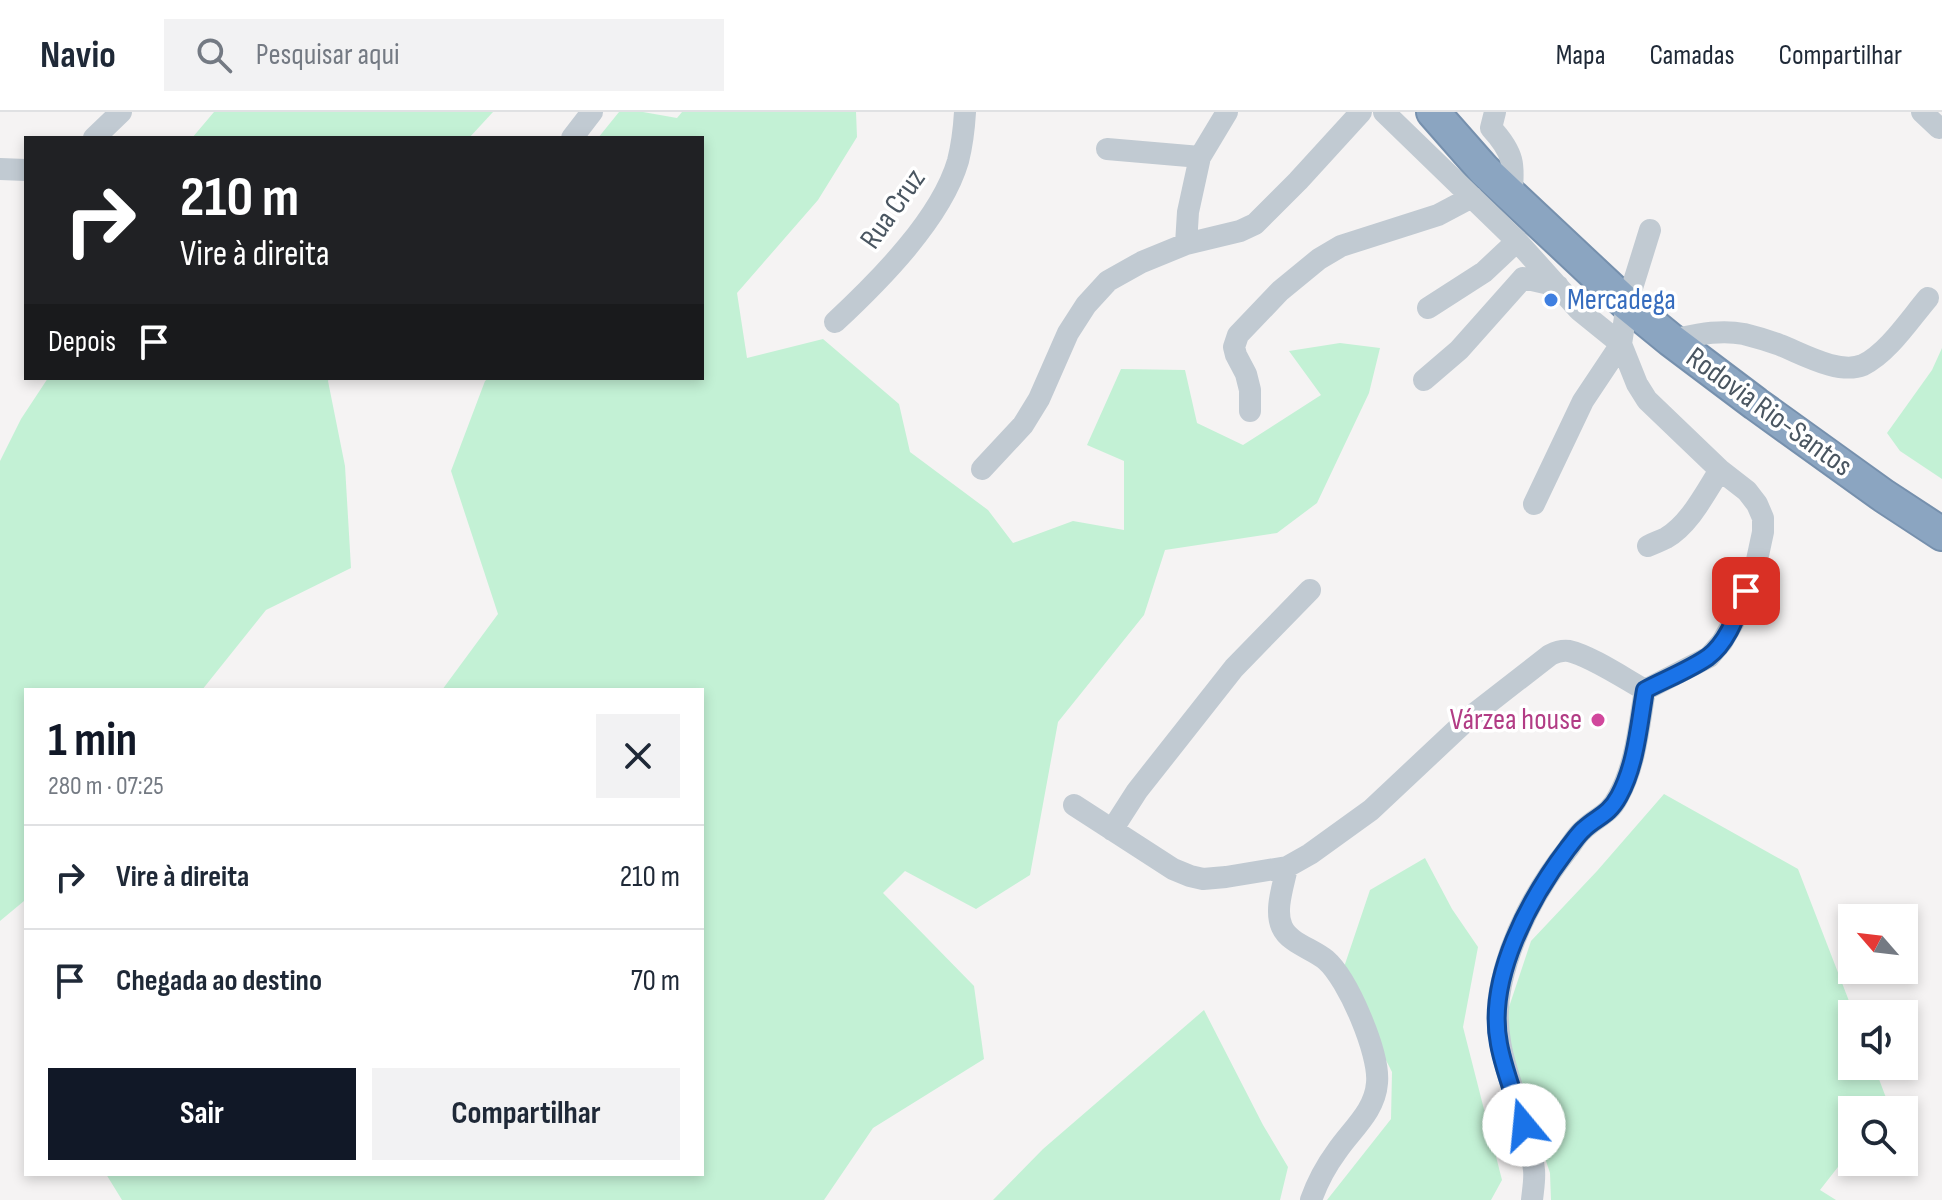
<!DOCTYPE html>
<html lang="pt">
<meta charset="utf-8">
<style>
body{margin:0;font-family:"Sofia Sans Condensed",sans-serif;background:#f2f2f3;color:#1f2937;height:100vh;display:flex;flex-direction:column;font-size:30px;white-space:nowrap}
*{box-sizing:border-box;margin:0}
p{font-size:26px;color:#747a83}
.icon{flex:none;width:44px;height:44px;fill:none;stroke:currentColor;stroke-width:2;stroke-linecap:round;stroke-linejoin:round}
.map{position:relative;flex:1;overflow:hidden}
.drawer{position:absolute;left:24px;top:576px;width:680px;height:488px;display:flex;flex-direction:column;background:#fff;border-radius:0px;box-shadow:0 4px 12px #0003}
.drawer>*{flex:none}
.hud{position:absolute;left:24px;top:24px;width:680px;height:244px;border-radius:0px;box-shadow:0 4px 12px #0003;background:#202124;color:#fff;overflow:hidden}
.needle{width:52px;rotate:298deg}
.fabs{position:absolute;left:1838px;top:792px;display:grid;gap:16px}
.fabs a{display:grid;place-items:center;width:80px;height:80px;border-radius:0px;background:#fff;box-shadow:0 4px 12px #0003;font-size:40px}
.pin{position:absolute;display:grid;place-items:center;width:68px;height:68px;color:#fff;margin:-34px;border-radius:16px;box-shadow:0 4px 12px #0006}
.me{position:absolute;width:88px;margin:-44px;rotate:343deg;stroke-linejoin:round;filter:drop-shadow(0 0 6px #0008)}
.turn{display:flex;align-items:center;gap:28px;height:168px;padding:0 24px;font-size:36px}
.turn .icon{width:104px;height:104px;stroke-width:2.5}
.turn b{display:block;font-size:56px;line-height:68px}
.then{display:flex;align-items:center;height:76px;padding:0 24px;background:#0003;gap:16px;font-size:30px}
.round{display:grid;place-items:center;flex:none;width:84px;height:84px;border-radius:0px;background:#f2f2f3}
.summary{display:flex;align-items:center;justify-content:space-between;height:136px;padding:0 24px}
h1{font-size:48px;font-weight:700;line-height:60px;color:#111827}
.primary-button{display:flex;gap:16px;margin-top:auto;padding:16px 24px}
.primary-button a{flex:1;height:92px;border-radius:0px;background:#111827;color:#fff;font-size:32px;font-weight:700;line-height:92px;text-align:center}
.primary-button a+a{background:#f2f2f3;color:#1f2937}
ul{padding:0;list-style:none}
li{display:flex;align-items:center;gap:24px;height:104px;padding:0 24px;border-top:2px solid #e0e1e3}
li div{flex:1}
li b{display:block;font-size:30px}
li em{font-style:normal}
header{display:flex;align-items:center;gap:48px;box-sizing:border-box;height:112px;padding:0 40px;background:#fff;border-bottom:2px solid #e0e1e3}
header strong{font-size:38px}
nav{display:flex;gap:44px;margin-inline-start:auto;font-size:28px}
.search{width:560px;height:72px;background:#f2f2f3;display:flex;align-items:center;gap:20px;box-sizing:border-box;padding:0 28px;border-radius:0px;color:#747a83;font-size:30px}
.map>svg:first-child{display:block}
.green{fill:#c3f1d5}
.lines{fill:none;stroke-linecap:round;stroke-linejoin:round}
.highway-casing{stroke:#7690ad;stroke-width:36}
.minor{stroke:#c1cad2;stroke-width:22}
.highway{stroke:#8ba5c1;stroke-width:32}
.route-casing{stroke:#114b97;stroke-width:20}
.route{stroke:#1a73e8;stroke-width:14}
.shop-dot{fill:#3f7fe0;stroke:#fff;stroke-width:3}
.hotel-dot{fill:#d1479c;stroke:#fff;stroke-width:3}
.labels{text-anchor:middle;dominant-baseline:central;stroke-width:7;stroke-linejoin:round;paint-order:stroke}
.street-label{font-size:30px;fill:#4a5661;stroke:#fff}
.shop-label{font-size:30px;fill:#366cbe;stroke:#fff;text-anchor:start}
.hotel-label{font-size:30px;fill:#b23c85;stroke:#fff;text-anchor:end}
</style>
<header>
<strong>Navio</strong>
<div class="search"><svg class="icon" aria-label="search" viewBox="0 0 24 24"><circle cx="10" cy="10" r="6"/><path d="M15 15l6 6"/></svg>Pesquisar aqui</div>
<nav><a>Mapa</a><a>Camadas</a><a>Compartilhar</a></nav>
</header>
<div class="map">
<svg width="1942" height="1088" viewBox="0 0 1942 1088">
<rect width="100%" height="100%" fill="#f5f3f3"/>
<path class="green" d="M214 0H493L469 26H192Z
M619 0H643L677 6 682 0H856L857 25 818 88 737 181 747 246 823 227 899 292 910 340 988 398 1013 431 1073 409 1124 418V349L1087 333 1121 257 1185 258 1197 311 1243 333 1321 283 1289 239 1340 231 1380 236 1369 281 1317 391 1277 421 1165 438 1144 503 1058 610 1030 763 976 797 905 759 883 781 974 874 984 947 873 1016 824 1088H122L106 1062H702V578H442L498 502 451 359 485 269 489 266H702V26H598Z
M1942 236V367L1900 339 1887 321 1932 258Z
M48 266H329L328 269 345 354 351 456 266 498 202 578H26V790L24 789 0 809V349L21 307Z
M1664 682 1798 757 1854 902H1852V954H1874L1888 991 1882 998H1852V1037L1820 1078 1836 1088H1551L1550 1061 1502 916 1531 829 1597 759Z
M1425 746 1452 797 1478 835 1463 915 1502 1068 1491 1088H1327L1391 1007 1392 960 1342 861 1370 778Z
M1204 898 1263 1013 1288 1055 1280 1088H993L1043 1037Z"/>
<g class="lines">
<g class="highway-casing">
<path id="highway" d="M1433 0 1484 58 1627 192 1671 228 1756 292 1884 384 1942 422"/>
</g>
<path class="minor" d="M1384 0 1517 129 1579 198 1621 232 1583 289 1534 392
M1495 0 1491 16C1514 41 1515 53 1511 85
M1922 0 1939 16
M94 26 121 0
M572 26 592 0
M1107 37 1200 45
M0 57 26 58
M1186 132 1188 100 1200 45 1227 0
M1428 196 1484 160 1517 129
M835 210C879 169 941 107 958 49 962 33 964 17 965 0
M1671 228C1696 223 1719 217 1744 222 1756 225 1769 229 1780 233 1803 242 1839 263 1863 253 1888 241 1910 207 1928 186
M1424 268 1459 238 1523 166 1558 174
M1250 299V278L1246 262 1236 243 1234 235 1238 223 1280 179 1319 147 1341 134 1438 103 1472 85
M982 357 1023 313 1039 287 1068 221 1086 193 1108 169 1142 150 1186 132 1240 119 1255 112 1298 69 1361 0
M1648 434C1654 431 1660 429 1666 426 1690 412 1705 381 1720 358
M1645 578 1709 545 1722 530 1734 509 1746 479 1757 448 1763 420V406L1757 392 1747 379 1720 358 1647 288 1637 272 1621 232 1627 192 1650 118
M1074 693 1173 757 1190 764 1203 767 1226 765 1287 755 1310 742 1371 698 1469 606 1550 543C1556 540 1562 538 1569 539 1591 544 1625 567 1645 578
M1112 718 1137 679 1234 556 1310 478
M1287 755C1284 772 1274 798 1282 815 1289 831 1313 837 1326 848 1348 867 1380 942 1377 971 1375 999 1352 1017 1337 1039 1326 1054 1317 1071 1311 1088
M1532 1088C1533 1078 1535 1067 1534 1058 1527 992 1486 942 1501 873 1511 824 1537 776 1568 737 1573 730 1577 723 1583 718 1596 705 1609 703 1618 685 1636 653 1639 613 1645 578"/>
<use href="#highway" class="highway"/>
</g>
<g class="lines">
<g class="route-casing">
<path id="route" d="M1524 1013C1515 986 1504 959 1499 932 1486 866 1530 786 1568 736 1573 730 1578 722 1584 717 1598 704 1608 704 1619 684 1636 653 1639 613 1645 578 1664 568 1691 557 1708 545 1728 530 1737 502 1746 479"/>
</g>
<use href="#route" class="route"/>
</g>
<circle class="shop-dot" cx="1551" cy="188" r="8"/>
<circle class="hotel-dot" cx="1598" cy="608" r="8"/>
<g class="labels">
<g class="street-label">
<text transform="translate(893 97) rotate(-55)">Rua Cruz</text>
<text transform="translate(1769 300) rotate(36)">Rodovia Rio-Santos</text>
</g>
<g class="shop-label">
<text x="1567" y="188">Mercadega</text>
</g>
<g class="hotel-label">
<text x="1582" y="608">Várzea house</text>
</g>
</g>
</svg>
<div class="fabs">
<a><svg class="needle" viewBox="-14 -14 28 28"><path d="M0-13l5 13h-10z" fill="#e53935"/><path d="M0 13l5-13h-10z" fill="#747a83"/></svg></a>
<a><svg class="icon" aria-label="sound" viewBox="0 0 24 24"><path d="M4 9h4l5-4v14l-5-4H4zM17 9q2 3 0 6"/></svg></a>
<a><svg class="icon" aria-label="search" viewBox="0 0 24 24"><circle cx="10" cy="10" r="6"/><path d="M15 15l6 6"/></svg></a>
</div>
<div class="pin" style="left:1746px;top:479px;background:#d93025"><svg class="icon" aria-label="arrive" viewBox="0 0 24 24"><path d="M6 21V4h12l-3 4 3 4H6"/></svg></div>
<svg class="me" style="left:1524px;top:1013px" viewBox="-20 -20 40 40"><circle r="19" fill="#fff"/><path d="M0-13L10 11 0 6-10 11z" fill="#1a73e8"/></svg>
<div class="hud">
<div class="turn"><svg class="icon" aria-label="right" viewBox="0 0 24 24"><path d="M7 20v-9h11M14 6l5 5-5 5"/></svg><div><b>210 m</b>Vire à direita</div></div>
<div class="then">Depois<svg class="icon" aria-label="arrive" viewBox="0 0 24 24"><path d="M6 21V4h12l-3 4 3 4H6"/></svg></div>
</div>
<section class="drawer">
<div class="summary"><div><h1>1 min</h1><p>280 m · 07:25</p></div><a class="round"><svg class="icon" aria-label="close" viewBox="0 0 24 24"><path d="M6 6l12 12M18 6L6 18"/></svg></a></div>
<ul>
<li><svg class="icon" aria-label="right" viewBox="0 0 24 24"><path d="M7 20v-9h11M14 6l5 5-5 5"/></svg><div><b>Vire à direita</b></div><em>210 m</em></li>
<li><svg class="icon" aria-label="arrive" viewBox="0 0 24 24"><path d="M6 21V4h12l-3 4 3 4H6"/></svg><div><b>Chegada ao destino</b></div><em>70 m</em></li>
</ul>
<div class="primary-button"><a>Sair</a><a>Compartilhar</a></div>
</section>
</div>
